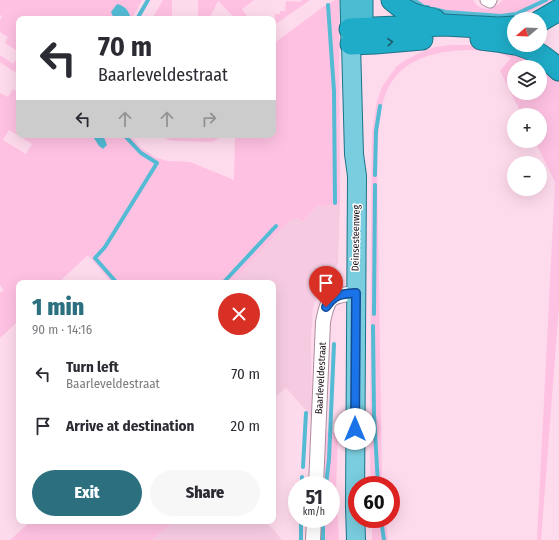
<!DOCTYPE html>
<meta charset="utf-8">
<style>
body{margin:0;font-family:"Fira Sans Condensed",sans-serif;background:#f7f7f7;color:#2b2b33;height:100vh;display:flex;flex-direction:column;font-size:15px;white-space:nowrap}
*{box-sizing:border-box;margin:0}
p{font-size:13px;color:#7c7c81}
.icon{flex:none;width:22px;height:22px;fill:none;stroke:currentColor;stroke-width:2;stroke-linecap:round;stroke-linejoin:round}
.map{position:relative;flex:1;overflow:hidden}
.side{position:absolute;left:16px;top:280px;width:260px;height:244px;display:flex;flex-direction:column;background:#fff;border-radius:8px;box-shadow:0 4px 16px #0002}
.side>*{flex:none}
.guide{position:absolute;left:16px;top:16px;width:260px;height:122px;border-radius:8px;box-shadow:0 4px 16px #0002;background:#fff;color:#2b2b33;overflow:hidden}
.needle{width:26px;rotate:251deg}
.buttons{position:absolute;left:507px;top:12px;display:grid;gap:8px}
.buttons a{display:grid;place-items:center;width:40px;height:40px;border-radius:50%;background:#fff;box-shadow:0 4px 16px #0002;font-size:20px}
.speed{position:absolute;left:288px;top:476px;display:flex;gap:8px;font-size:20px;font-weight:700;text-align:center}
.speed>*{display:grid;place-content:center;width:52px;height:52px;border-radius:50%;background:#fff;box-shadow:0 4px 16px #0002;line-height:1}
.speed small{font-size:10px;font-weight:400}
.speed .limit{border:6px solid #d22;background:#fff;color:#111}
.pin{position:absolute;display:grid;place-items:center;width:34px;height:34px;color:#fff;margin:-41px -17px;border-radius:50% 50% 50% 0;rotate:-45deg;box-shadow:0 0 4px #0007}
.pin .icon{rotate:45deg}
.me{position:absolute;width:44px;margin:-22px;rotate:0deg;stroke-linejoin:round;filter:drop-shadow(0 0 3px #0008)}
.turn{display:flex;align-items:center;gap:14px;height:84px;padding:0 16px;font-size:18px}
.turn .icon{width:52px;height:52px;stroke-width:2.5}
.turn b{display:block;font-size:28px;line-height:34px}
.lanes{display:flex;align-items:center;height:38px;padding:0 16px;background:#0003;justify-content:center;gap:20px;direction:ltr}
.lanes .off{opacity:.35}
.round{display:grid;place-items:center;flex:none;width:42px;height:42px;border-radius:21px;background:#f7f7f7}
.overview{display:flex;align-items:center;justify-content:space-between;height:68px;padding:0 16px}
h1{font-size:24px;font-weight:800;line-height:30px;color:#2c7080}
.cta{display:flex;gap:8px;margin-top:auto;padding:8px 16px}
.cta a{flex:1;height:46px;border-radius:24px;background:#2c7080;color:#fff;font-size:16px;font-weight:800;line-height:46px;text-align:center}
.cta a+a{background:#f7f7f7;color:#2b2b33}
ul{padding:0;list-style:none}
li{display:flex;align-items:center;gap:12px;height:52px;padding:0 16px}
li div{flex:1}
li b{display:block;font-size:15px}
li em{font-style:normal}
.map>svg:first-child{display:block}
.built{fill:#f6cbe2}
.green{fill:#ffc1e2;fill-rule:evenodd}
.water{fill:#53bbd4}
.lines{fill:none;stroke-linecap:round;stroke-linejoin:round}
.stream{stroke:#53bbd4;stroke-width:4}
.minor-casing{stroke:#ae8c9e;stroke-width:13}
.tertiary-casing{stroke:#ae8c9e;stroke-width:16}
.primary-casing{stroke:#1c7488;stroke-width:20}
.trunk-casing{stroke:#1c7488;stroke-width:21}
.motorway-casing{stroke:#1c7488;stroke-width:23}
.minor{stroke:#fff;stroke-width:11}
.tertiary{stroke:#fff;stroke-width:14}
.primary{stroke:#79cdde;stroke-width:18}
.trunk{stroke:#4cbcd3;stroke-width:19}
.motorway{stroke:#1facc8;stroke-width:21}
.oneway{stroke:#1b5c6d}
.route-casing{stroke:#114b97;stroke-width:10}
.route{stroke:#1a73e8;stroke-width:7}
.labels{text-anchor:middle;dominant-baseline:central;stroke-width:3;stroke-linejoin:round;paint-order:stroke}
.street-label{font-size:10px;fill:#170b12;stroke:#fff}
</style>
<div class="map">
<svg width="559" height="540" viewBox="0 0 559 540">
<rect width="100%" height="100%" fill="#fedaed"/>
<path class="built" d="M340 205 338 264 318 291 313 309 311 339 312 417 286 388 273 399V283H232L289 221 299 218 302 222 317 206Z
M175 521H266L282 540H152Z"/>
<path class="green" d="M0 0H142L132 19H19V52L5 43 8 37 0 32V20L2 16 0 15Z
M163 0H172V19H152Z
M198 0H254L242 9 249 19H236L218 1 209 19H198Z
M301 0H310L273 26V21H275V14H280V11H285L286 1 301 2Z
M335 0H339L340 205 317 206 302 222 298 218 289 221 232 283H112L88 255 58 283H19V320L0 338V293L4 290 0 285V93L8 97 13 89 19 93V135H44L46 136 47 135H130L141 148 155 157 167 161 190 162 234 180 235 135H273V44L323 7ZM9 130 32 144 26 154 3 140Z
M406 0H473C481 14 494 9 503 0H551L552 1 525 14 508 17 479 18 422 10Z
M451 45H476L521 52 559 79V306L541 540H537L555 182 535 141H540V115H522L500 71 511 58C505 55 498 52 491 51 485 50 478 51 472 50 441 50 406 56 389 86 379 105 379 130 377 152L382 485H371L370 462 371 224 372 132 377 101 382 87 396 67 404 61 419 53 435 47ZM514 67H540V93H514Z
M0 55 13 64 15 61 18 62 19 59V75L0 62Z
M160 135H221C219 139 216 140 212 142L177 141 168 140Z
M326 431 338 433 336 491 339 540H319L320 519H331V485H322Z
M372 519H386L388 540H372Z
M31 521H175L152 540H10Z"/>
<path class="water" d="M117 4C125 6 128 10 131 18L129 19H114L111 12Z
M92 135H103L107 145 103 149 99 146Z"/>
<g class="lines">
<path class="stream" d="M414 0 424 7H428
M328 5 334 91 335 203
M434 9 446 12 501 16 516 14 546 0
M137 19 148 0
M375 175 376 131 380 106
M117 283 95 258 105 247 157 163 141 153 124 135
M223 283 276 226
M374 314 375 185
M373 326 374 414 378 485
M303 467 306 413
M302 485V477
M326 485 329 459 334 344
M301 519V540
M381 519 384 540
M323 540V519"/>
<g class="minor-casing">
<path id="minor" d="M486 0 490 2 491 0"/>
</g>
<g class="tertiary-casing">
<path id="tertiary" d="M316 485 323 322C328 297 330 296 356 293
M313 540 314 519"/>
</g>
<g class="primary-casing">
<path id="primary" d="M351 44 354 154 357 176 355 506 356 540"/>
</g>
<g class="trunk-casing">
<path id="trunk" d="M350 0 351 44
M363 33V0"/>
</g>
<g class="motorway-casing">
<path id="motorway" d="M392 0C400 7 409 13 419 16 424 17 430 18 435 20
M540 21 559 10
M350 29 444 25 499 28 514 27
M481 39 497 41 514 44
M351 44 375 43 422 39
M519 45C534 49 548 59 559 70"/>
</g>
<use href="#minor" class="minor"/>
<use href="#tertiary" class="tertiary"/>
<use href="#primary" class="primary"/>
<use href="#trunk" class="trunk"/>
<use href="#motorway" class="motorway"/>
</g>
<defs><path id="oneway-chevron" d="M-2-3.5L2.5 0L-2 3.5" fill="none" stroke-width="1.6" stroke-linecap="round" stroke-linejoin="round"/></defs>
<use class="oneway" href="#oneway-chevron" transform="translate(390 42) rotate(-5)"/>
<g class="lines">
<g class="route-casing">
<path id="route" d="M326 307C335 294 341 294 356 293L355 429"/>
</g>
<use href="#route" class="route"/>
</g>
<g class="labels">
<g class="street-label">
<text transform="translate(356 238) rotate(-89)">Deinsesteenweg</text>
<text transform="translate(321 378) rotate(-87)">Baarleveldestraat</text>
</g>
</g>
</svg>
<div class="buttons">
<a><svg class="needle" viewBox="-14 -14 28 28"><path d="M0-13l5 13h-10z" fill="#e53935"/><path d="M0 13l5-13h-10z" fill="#7c7c81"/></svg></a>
<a><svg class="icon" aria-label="layers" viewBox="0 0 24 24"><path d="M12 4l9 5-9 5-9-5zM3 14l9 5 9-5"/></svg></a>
<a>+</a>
<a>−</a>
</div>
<div class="speed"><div>51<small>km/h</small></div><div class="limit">60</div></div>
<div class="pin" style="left:326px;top:307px;background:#d93025"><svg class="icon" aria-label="arrive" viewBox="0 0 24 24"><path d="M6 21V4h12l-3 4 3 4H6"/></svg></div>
<svg class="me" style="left:355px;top:429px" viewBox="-20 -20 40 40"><circle r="19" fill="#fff"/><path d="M0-13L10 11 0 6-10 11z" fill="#1a73e8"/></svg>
<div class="guide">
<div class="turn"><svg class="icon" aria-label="left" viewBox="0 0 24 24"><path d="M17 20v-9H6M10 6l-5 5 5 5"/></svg><div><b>70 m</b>Baarleveldestraat</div></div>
<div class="lanes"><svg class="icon" aria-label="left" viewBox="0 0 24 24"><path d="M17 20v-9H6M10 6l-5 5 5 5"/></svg><svg class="icon off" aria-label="ahead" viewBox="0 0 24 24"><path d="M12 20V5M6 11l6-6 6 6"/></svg><svg class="icon off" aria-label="ahead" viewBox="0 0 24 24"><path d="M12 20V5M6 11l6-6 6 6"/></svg><svg class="icon off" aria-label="right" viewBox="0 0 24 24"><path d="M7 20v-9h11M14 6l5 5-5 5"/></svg></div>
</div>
<section class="side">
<div class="overview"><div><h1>1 min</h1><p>90 m · 14:16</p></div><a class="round" style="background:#d93025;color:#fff"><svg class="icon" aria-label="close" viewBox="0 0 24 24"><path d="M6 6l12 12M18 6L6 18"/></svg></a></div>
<ul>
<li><svg class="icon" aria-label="left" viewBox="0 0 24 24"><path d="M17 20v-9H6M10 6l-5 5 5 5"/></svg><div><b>Turn left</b><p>Baarleveldestraat</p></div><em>70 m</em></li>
<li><svg class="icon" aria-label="arrive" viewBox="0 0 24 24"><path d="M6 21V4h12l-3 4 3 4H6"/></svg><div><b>Arrive at destination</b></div><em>20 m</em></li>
</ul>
<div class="cta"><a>Exit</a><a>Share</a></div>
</section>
</div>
